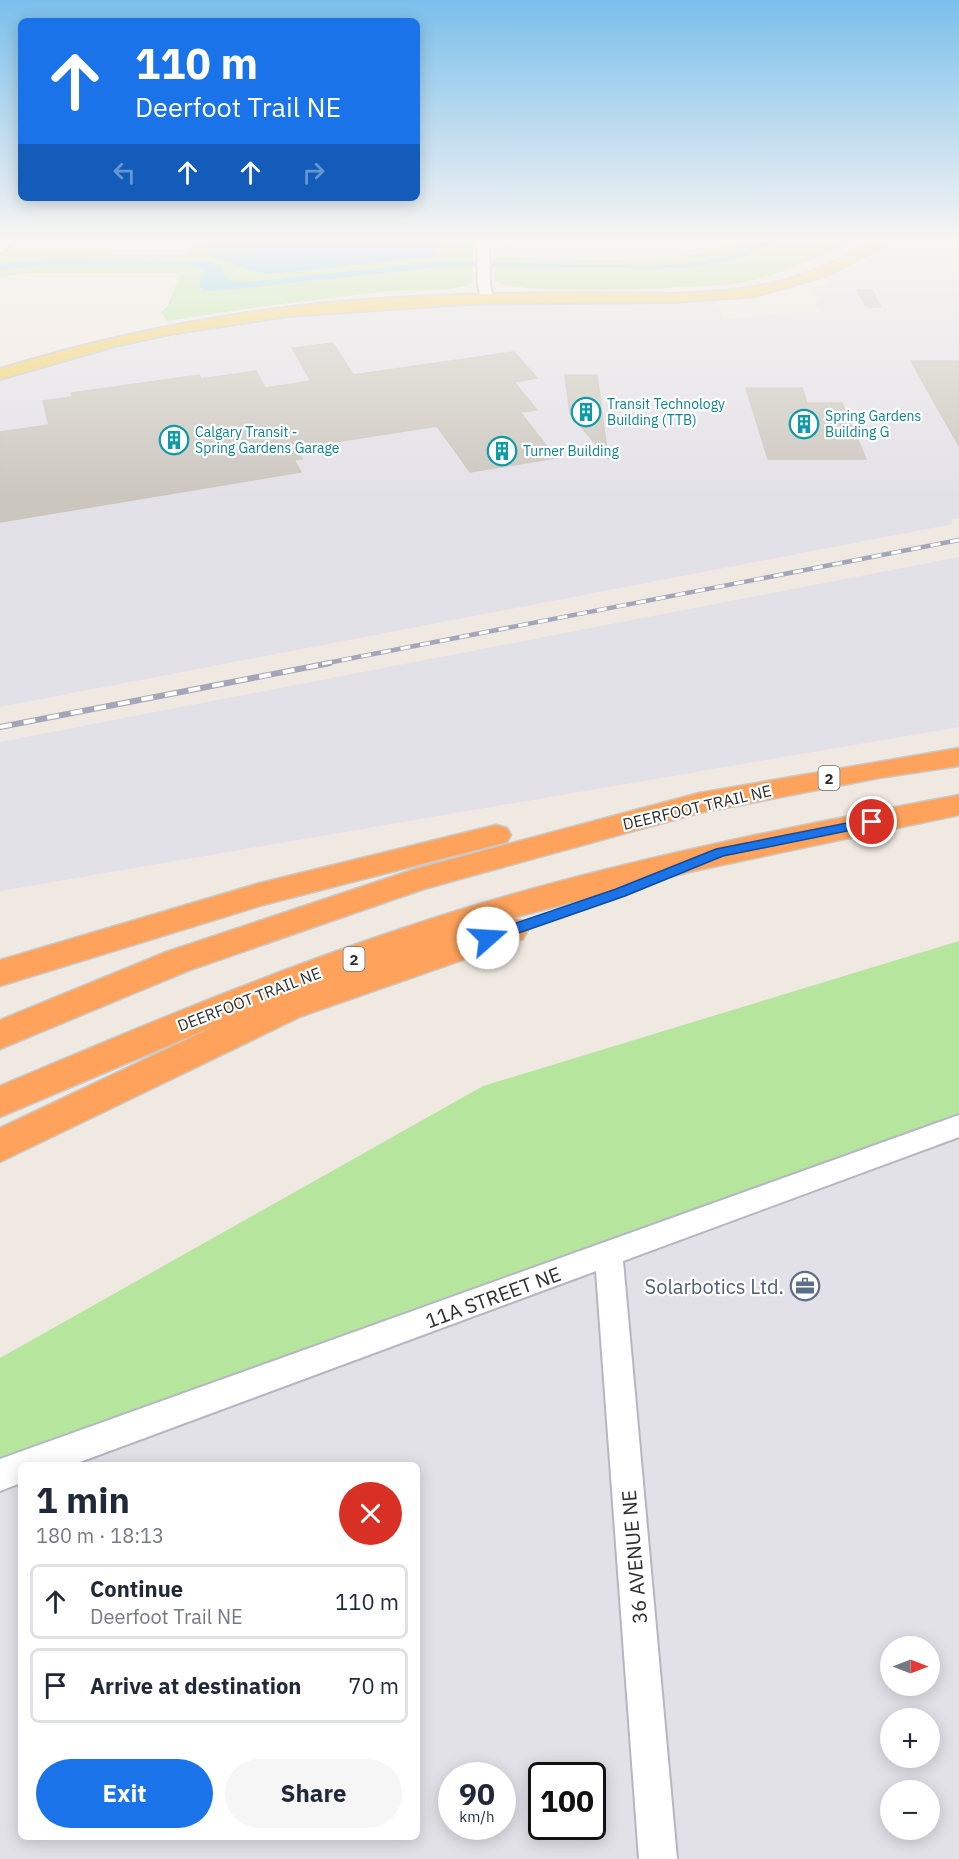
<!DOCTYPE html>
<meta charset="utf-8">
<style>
body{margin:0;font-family:"IBM Plex Sans",sans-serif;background:#f6f6f7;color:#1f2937;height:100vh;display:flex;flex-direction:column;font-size:22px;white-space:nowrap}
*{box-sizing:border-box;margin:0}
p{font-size:20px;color:#747a83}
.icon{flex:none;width:33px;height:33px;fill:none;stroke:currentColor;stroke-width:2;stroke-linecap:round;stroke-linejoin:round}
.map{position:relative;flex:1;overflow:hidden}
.details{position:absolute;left:18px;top:1462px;width:402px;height:378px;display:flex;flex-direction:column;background:#fff;border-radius:9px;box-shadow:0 3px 15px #0003}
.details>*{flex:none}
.top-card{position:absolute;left:18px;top:18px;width:402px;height:183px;border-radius:9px;box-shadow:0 3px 15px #0003;background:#1a73e8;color:#fff;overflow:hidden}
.needle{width:39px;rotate:90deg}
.fabs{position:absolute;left:880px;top:1636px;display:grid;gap:12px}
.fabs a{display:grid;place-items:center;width:60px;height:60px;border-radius:50%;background:#fff;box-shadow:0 3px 15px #0003;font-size:30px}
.speed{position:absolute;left:438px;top:1762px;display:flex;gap:12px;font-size:30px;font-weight:700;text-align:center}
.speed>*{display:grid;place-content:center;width:78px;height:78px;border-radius:50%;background:#fff;box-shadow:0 3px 15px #0003;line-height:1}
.speed small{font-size:15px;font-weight:400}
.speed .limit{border:3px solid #111;border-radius:9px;background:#fff;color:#111}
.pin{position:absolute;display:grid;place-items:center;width:51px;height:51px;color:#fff;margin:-26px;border:3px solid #fff;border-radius:50%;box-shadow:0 2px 6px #0007}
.me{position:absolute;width:66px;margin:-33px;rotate:71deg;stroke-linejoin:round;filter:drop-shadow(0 0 4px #0008)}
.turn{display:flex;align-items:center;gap:21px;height:126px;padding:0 18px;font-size:27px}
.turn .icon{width:78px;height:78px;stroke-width:2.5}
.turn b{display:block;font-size:42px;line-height:51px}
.lanes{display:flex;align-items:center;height:57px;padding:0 18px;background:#0003;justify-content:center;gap:30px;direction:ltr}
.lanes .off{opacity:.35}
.round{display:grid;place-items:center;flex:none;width:63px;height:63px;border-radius:32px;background:#f6f6f7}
.summary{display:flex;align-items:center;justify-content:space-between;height:102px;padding:0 18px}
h1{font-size:36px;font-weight:700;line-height:45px}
.action{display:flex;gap:12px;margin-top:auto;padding:12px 18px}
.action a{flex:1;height:69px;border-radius:36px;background:#1a73e8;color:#fff;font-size:24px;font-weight:700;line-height:69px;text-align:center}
.action a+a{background:#f6f6f7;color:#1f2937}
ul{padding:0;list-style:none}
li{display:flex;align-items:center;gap:18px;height:75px;margin:0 12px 9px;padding:0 6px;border:3px solid #e0e1e3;border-radius:9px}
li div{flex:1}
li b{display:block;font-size:22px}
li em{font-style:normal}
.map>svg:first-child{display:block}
.industrial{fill:#e3e1e8;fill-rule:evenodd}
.green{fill:#b6e59e}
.water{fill:#75cff0}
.building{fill:#cbc7bf;stroke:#cbc5ba;stroke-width:1.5}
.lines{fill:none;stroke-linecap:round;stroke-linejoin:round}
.minor-casing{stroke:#b4b7c1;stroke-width:4}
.major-casing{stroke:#c9c9c9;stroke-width:4}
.highway-casing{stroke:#c9c9c9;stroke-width:3}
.minor{fill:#fff;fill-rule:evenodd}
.major{fill:#f2d163;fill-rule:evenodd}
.highway{fill:#ffa35c;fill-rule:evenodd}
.rail-far1-casing{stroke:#a3a6b8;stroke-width:4.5}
.rail-casing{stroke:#a3a6b8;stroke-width:6}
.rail-far1{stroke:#fff;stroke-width:3;stroke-dasharray:10;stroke-linecap:butt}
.rail{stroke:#fff;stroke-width:4;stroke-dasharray:12;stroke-linecap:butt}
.route{fill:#1a73e8;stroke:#114b97;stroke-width:1.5}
.labels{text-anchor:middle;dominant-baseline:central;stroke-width:4.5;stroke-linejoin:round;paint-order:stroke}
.far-culture-label{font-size:14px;fill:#0d838f;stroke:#fff;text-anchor:start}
.shield{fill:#fff;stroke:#6d6d6d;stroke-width:1.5}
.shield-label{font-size:15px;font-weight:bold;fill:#2e2e2e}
.street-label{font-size:16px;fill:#2e2e2e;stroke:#fff}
.near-service-label{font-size:20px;fill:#4e5e75;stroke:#fff;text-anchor:end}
.near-street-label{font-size:20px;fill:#2e2e2e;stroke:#fff}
</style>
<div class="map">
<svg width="959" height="1859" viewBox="0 0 959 1859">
<rect width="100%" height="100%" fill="#efe9e1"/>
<path class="industrial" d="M494 238H752L714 251 668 258 494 257Z
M913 238H959V518L951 519 953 524 0 707V381L77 357 190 333 327 312 431 305 717 301 725 320 795 312H822L814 302 820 299 806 291 827 284V279L834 274Z
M959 557V727L0 891V742Z
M959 1115V1859H0V1459ZM21 1466H417V1838H21ZM891 1647H930V1686H891ZM891 1719H930V1758H891ZM452 1776H502V1827H452ZM542 1776H592V1827H542ZM891 1791H930V1830H891Z"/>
<path class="green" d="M194 238H474L472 283C447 295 409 288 381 292 310 300 238 309 167 321L161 312 167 307 181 273H25L0 277V253L8 250H113L110 255H186Z
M752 238H860C822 254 785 274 745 282 713 288 513 297 495 281L494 257C575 258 677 270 752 238Z
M959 941V1115L0 1459V1358L483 1086Z"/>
<path class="water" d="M767 238H783L742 258 680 268 452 266 213 291 203 290 199 285 206 270 191 265H36L0 270V264L53 259 208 261 222 267 225 278 233 282H250L436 262 650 266 686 264 743 253Z
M222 240H429L440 242 438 255 430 257 270 274 249 271 207 254 206 247 210 241Z"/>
<path class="building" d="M857 290H872L881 307H866Z
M333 343 353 375 514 352 537 378 514 382 537 410 520 412 556 458 470 472 437 426 296 448 302 459 294 460 301 472 0 522V432L49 425 43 401 73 397 71 393 199 375 201 379 256 371 265 388 311 381 292 348Z
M911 361H959V446Z
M565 375H597L608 458 570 414Z
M746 388H802L807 403H842L866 459H768Z"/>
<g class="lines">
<g class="minor-casing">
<path id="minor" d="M3 238H15L4 252 0 253V242Z
M477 238H489L490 285 493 298 487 302 481 298 478 285Z
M959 1115V1137L623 1261 677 1859H639L596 1271 69 1466H21V1483L0 1491V1459Z"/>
</g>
<g class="major-casing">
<path id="major" d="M884 238H902L825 276 755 296 675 302 465 304 289 316 171 334 115 346 0 379V369C133 328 270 304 409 297 471 294 533 293 595 293 653 294 713 296 771 284 811 275 847 255 884 238Z"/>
</g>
<g class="highway-casing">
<path id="highway" d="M959 748V766L879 778 699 813 424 889 190 970 0 1049V1020L166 952 415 869 699 793Z
M959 795V815L689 872 512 918 523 921 528 930 523 939 302 1016 0 1162V1128L215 1026 0 1117V1086C160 1018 320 951 486 902 642 856 800 825 959 795Z
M496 825 507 828 511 835 507 842 263 905 0 986V960L260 883Z"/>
</g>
<use href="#minor" class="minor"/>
<use href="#major" class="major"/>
<use href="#highway" class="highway"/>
<g class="rail-far1-casing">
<path id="rail-far1" d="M322 664 959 540"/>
</g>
<g class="rail-casing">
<path id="rail" d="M0 727 330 663"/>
</g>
<use href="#rail-far1" class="rail-far1"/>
<use href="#rail" class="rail"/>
</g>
<linearGradient id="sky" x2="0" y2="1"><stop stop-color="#7abfeb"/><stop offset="0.48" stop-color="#f8f5f2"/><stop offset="1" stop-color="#f8f5f2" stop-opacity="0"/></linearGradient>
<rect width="959" height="498" fill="url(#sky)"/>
<path class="route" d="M872 818 877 819V825L723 856 625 896 493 942 488 943 482 938 484 934 616 889 716 849Z"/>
<defs>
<g id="building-ring" transform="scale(1.5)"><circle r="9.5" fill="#fff" stroke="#0f9aa8" stroke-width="1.5"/><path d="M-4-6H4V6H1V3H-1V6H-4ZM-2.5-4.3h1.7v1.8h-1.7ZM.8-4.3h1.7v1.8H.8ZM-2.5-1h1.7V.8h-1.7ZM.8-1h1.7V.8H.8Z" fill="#0f9aa8"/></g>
<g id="office-ring" transform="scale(1.5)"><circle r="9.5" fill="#fff" stroke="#5c6f8a" stroke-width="1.5"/><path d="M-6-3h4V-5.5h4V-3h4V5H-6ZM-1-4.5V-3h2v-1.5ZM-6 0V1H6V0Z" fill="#5c6f8a"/></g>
</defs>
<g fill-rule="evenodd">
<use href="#building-ring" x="586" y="412"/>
<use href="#building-ring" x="804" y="424"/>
<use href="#building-ring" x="174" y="440"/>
<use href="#building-ring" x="502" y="451"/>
<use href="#office-ring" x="805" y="1286"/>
</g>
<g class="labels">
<g class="far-culture-label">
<text x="607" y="404">Transit Technology<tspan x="607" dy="16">Building (TTB)</tspan></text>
<text x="825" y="416">Spring Gardens<tspan x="825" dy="16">Building G</tspan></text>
<text x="195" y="432">Calgary Transit -<tspan x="195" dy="16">Spring Gardens Garage</tspan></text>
<text x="523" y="451">Turner Building</text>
</g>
<g class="shield">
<rect x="818.5" y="766" width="21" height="24" rx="4.5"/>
<rect x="343.5" y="947" width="21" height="24" rx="4.5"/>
</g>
<g class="shield-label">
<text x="829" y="778">2</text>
<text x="354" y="959">2</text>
</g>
<g class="street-label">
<text transform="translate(697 807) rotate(-13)">DEERFOOT TRAIL NE</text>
<text transform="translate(249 999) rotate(-21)">DEERFOOT TRAIL NE</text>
</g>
<g class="near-service-label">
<text x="784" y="1286">Solarbotics Ltd.</text>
</g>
<g class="near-street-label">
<text transform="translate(493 1297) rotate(-20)">11A STREET NE</text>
<text transform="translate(634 1557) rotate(-95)">36 AVENUE NE</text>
</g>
</g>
</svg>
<div class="fabs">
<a><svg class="needle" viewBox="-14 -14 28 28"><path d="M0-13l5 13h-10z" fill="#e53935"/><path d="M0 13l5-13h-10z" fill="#747a83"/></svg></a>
<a>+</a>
<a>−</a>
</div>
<div class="speed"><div>90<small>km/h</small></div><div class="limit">100</div></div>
<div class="pin" style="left:872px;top:822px;background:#d93025"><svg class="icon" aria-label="arrive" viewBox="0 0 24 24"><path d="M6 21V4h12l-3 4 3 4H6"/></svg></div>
<svg class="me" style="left:488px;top:938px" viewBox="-20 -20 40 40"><circle r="19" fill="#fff"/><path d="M0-13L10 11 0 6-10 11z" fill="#1a73e8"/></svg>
<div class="top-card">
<div class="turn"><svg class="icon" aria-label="ahead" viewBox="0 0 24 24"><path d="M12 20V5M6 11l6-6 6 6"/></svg><div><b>110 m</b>Deerfoot Trail NE</div></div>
<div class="lanes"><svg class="icon off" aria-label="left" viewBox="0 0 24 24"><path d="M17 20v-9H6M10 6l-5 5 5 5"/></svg><svg class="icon" aria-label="ahead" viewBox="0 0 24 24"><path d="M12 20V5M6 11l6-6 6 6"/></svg><svg class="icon" aria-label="ahead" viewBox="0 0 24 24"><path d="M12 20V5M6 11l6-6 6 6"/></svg><svg class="icon off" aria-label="right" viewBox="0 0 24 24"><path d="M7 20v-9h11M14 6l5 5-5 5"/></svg></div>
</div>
<section class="details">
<div class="summary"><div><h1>1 min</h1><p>180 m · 18:13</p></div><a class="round" style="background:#d93025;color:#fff"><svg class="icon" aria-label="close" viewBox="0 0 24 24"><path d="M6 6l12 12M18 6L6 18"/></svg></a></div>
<ul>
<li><svg class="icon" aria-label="ahead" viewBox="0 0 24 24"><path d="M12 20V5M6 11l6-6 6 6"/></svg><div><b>Continue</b><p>Deerfoot Trail NE</p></div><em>110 m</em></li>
<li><svg class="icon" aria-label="arrive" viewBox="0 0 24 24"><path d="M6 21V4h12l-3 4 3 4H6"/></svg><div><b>Arrive at destination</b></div><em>70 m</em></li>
</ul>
<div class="action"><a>Exit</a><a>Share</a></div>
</section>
</div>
